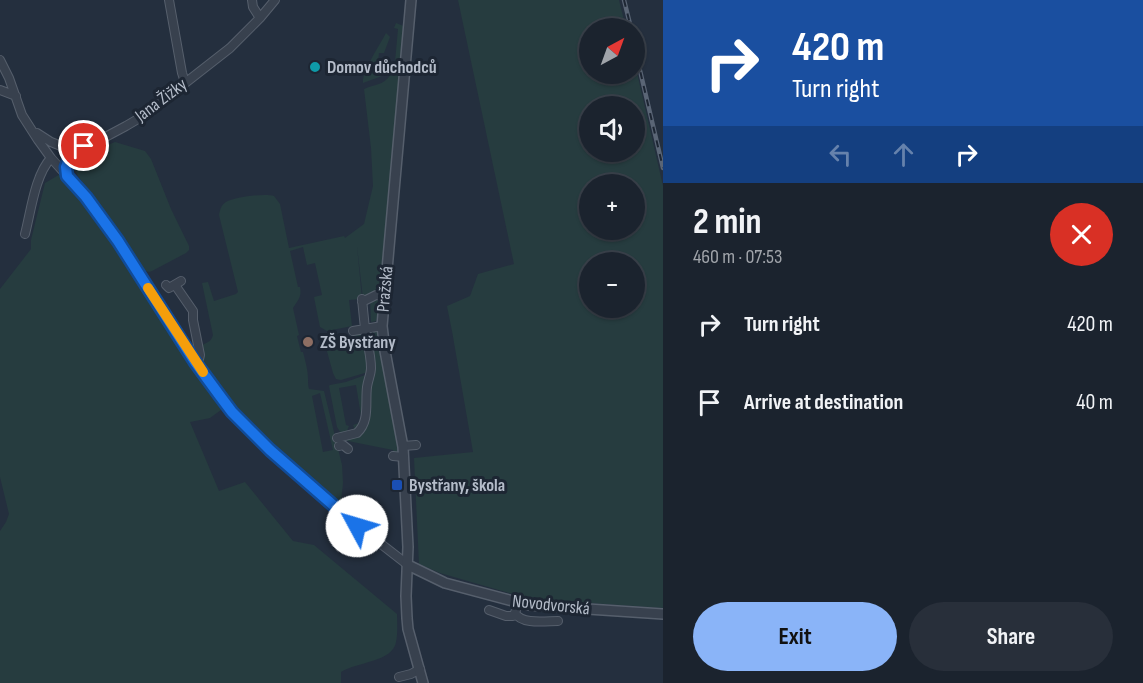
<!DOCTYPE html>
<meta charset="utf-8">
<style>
body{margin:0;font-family:"Sofia Sans Condensed",sans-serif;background:#282f3a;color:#f1f3f6;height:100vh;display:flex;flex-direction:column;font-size:22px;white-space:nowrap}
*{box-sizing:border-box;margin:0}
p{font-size:20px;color:#a0a4aa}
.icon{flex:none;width:33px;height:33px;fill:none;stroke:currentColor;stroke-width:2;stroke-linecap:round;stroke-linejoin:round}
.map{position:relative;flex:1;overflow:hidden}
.side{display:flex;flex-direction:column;background:#1b232e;width:480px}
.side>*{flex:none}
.guide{background:#1a4fa0;color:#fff;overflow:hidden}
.needle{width:39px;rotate:41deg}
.buttons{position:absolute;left:579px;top:18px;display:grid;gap:12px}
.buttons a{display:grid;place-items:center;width:66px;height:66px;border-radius:50%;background:#1b232e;box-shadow:0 2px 4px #0004,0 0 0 2px #39404a;font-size:30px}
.pin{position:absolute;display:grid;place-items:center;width:51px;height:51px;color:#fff;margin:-26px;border:3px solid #fff;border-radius:50%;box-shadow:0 2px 6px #0007}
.me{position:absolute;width:66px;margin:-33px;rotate:309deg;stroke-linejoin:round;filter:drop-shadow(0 0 4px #0008)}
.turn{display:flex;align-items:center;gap:21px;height:126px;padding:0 30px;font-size:27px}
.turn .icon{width:78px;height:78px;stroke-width:2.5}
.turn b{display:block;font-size:42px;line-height:51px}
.lanes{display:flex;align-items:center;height:57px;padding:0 30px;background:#0003;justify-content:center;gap:30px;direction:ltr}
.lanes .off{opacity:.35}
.round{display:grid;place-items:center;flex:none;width:63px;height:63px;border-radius:32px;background:#282f3a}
.head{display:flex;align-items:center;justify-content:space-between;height:102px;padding:0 30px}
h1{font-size:36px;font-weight:700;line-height:45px}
.button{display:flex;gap:12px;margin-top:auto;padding:12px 30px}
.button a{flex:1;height:69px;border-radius:36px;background:#8ab4f8;color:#111;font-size:24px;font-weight:700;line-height:69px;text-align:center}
.button a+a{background:#282f3a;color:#f1f3f6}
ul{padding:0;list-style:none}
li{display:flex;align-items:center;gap:18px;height:78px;padding:0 30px}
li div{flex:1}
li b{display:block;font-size:22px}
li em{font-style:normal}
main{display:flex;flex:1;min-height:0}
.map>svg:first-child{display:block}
.green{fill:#263c3f;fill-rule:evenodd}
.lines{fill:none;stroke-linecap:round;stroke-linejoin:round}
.minor-casing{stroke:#565f6c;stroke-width:10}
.tertiary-casing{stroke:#565f6c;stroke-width:12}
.minor{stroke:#38414e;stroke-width:8}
.tertiary{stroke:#38414e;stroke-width:9}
.rail-casing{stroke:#5a6575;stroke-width:4.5}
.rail{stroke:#1d2633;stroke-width:2;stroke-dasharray:7;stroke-linecap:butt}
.route-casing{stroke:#114b97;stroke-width:15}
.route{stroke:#1a73e8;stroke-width:10}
.slow{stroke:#f59e0b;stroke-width:10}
.culture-dot{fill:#0f9aa8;stroke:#1d2633;stroke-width:2}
.education-dot{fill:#8d6e63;stroke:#1d2633;stroke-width:2}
.transit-dot{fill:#1a4fb4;stroke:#1d2633;stroke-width:2}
.labels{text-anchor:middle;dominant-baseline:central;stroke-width:6;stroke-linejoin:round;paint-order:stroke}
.poi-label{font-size:18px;font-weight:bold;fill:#b4bcc9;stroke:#1d2633;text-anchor:start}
.street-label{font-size:18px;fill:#b4bcc9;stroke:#1d2633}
</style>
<main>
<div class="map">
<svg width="663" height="683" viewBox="0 0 663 683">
<rect width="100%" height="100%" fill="#242f3e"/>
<path class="green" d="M458 0H619L626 28H590V74H634L635 64 663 186V608L575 602 523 597 440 573 419 564 414 458 473 452 452 331 447 306 470 296 478 274 514 264ZM590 106H634V152H590ZM590 184H634V230H590ZM590 262H634V308H590Z
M396 23 406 27 380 316H377L376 321 371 322 370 298H363L357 246 362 299 349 300 352 326 327 331 320 327 314 297 322 295 315 263 307 265 303 247 290 251 298 287H300C302 297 298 300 293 308L299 335 297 336 301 352H303C305 360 308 370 308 379 308 383 308 386 309 389L324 391 342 465 343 483 340 512 270 449 195 362 202 345C208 342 211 342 213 335L202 283 208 282 214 301 236 294 238 292 219 215C220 210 221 205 226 202 235 197 265 193 274 196L280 204 289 248 344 236 345 238 364 224 373 186 371 148 364 89C375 84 386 85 391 73H394L398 29 394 28ZM320 393 333 450 323 452 312 396Z
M386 33 390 37 384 53H379L377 71 382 76 363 83C362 71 380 45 386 33Z
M115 142 145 151 151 159 171 209 189 246V250L186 253 152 271 149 272 143 270 111 221 78 176 74 167 77 159 84 154 89 153Z
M62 173 115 241 225 407 210 418 190 422 219 491 245 482 293 541 314 545 397 614C397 623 398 633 396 642 393 662 356 662 341 672V683H0V531L6 522 9 514 0 477V289L31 249V240L45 183Z
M375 331 379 333 396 424 399 451 397 453H394L393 450 343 440 366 424 369 335 372 332Z
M361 332 365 336 368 372 341 380 336 379 333 373 325 344C328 343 331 344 334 344 343 344 350 340 355 333Z
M368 374 369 375C365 392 370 425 353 432L354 427 353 425 362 422 356 385 339 388 346 425 349 426 346 433H341L337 427 329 386 330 385 346 382Z"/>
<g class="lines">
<g class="minor-casing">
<path id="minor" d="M169 0 182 73 185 82
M252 0 253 7 260 18
M0 60 9 78 22 115 38 140 51 158 86 197 118 241 195 362 233 412 270 449 340 512 408 565
M0 90 16 96
M37 133 51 142 61 146 73 148 96 142 126 126 143 116 230 48 260 18 275 0
M67 176 66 167 73 148
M25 234C31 211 35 175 51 158
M166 285 169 288 181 281
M175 285 193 311V320L200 355 199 359 195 362
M362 299 365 329 382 326
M362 302 376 295 384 296
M337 438 357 433C370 421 365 403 367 387 368 380 371 374 371 368 371 355 367 341 365 329L353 331
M339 446 343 445 348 449
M403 446 416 445
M393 456 404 457
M489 610 506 616H513L514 615 516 610
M515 613C522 625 546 621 558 621
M399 677 411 674 420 669"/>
</g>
<g class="tertiary-casing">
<path id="tertiary" d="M411 0 382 326 385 351 403 447 408 547 406 596 407 618 408 629 423 683
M408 565 445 583 528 605 663 614"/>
</g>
<use href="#minor" class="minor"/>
<use href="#tertiary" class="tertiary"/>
<g class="rail-casing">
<path id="rail" d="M624 0 631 28
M634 45 663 168"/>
</g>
<use href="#rail" class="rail"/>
</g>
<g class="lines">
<g class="route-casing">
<path id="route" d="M84 146 73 148 66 167 67 176 86 197 118 241 195 362 220 396 232 412 270 450 357 526"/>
</g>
<use href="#route" class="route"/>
<path class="slow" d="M148 288 203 372"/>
</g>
<circle class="culture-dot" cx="315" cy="67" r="6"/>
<circle class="education-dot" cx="308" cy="342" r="6"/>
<rect class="transit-dot" x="391" y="479" width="12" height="12" rx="3"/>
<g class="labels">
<g class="poi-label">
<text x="327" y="67">Domov důchodců</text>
<text x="320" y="342">ZŠ Bystřany</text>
<text x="409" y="485">Bystřany, škola</text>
</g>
<g class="street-label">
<text transform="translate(161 100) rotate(-37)">Jana Žižky</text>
<text transform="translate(385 289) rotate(-85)">Pražská</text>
<text transform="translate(551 605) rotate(6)">Novodvorská</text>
</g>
</g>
</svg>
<div class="buttons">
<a><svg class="needle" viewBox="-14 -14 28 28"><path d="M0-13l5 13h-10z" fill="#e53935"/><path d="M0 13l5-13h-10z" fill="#a0a4aa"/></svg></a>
<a><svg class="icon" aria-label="sound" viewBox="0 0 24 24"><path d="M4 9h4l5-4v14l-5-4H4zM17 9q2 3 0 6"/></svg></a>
<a>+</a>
<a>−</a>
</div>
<div class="pin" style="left:84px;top:146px;background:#d93025"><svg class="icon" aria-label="arrive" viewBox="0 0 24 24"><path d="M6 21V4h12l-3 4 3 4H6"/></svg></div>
<svg class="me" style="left:357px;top:526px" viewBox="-20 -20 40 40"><circle r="19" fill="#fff"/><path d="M0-13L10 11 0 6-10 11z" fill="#1a73e8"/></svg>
</div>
<section class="side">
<div class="guide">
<div class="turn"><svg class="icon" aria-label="right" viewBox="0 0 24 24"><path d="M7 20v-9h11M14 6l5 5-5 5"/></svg><div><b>420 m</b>Turn right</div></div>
<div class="lanes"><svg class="icon off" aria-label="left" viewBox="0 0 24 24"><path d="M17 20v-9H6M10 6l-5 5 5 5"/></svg><svg class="icon off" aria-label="ahead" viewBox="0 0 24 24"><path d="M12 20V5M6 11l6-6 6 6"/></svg><svg class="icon" aria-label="right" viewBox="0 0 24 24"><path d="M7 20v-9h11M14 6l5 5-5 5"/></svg></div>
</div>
<div class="head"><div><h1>2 min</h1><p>460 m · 07:53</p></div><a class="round" style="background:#d93025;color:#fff"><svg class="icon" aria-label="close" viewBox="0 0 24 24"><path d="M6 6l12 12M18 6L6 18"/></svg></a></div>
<ul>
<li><svg class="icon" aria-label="right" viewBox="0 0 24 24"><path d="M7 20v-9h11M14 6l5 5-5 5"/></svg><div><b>Turn right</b></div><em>420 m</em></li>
<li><svg class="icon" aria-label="arrive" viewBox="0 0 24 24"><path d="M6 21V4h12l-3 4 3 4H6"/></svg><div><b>Arrive at destination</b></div><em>40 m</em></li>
</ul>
<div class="button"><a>Exit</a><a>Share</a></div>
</section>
</main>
